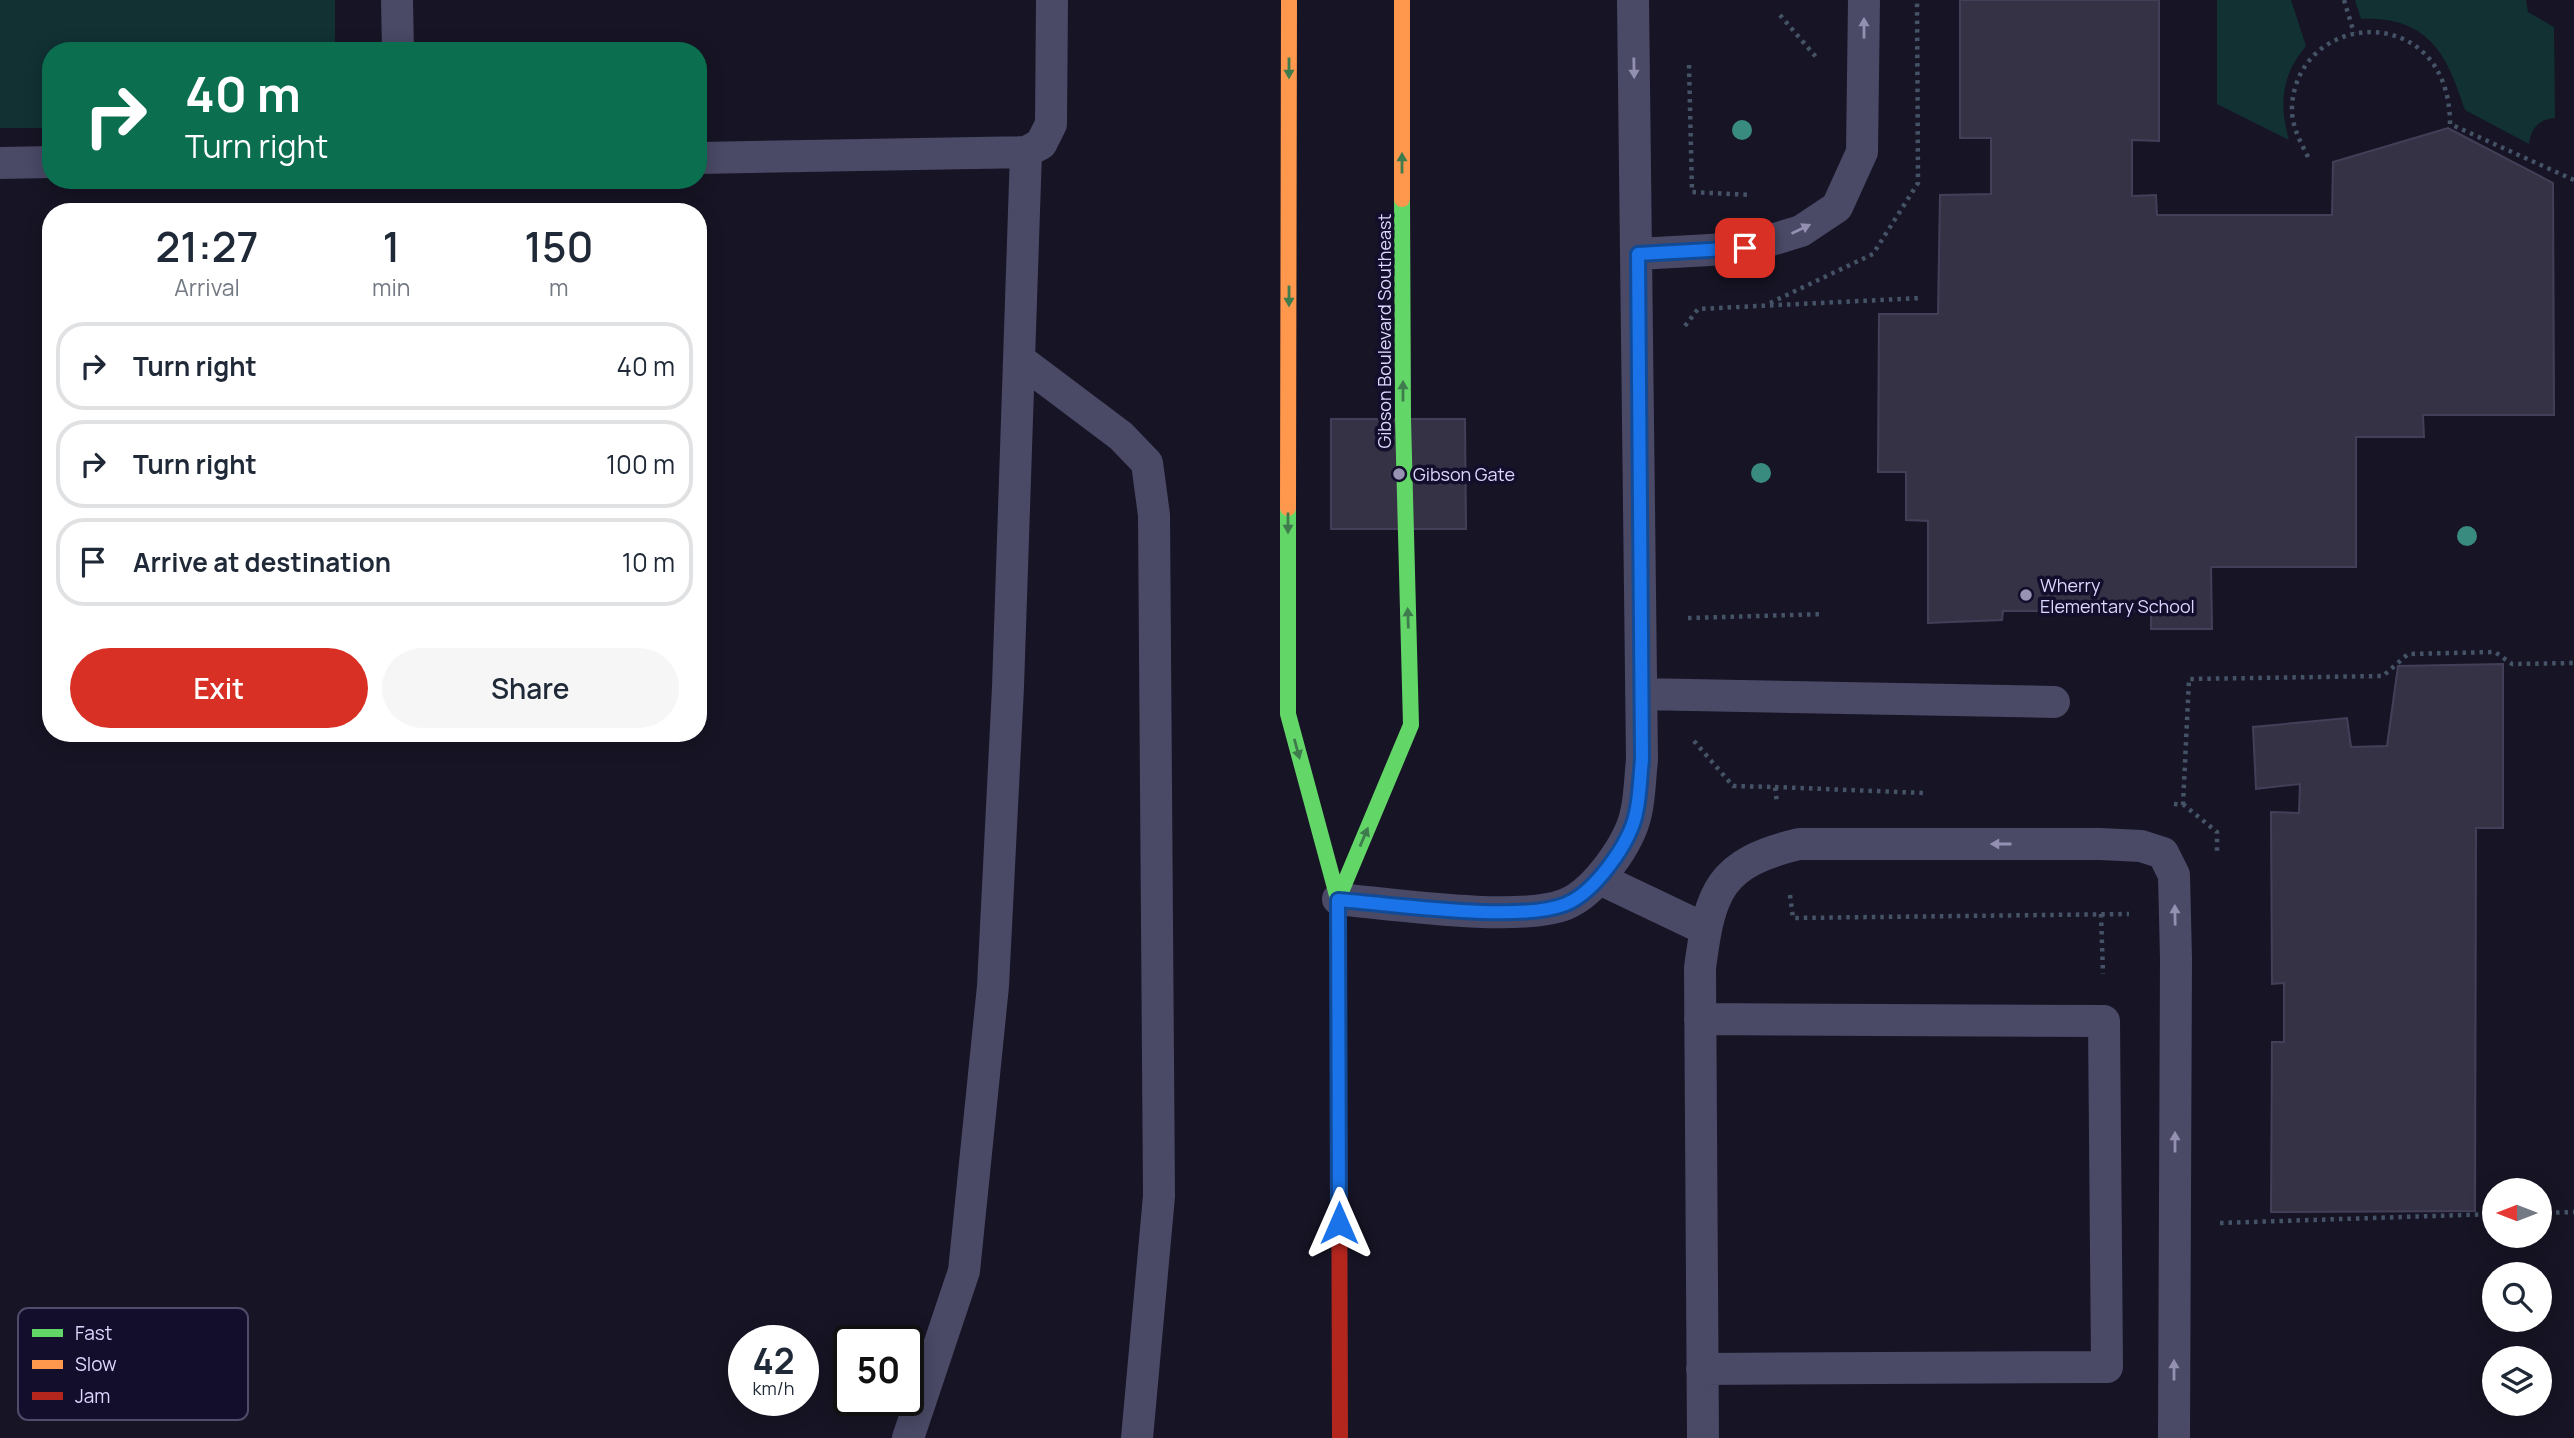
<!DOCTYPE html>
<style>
body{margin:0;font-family:Manrope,sans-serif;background:#f6f6f7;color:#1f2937;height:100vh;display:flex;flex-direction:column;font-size:26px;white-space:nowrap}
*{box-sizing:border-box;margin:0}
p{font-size:23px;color:#747a83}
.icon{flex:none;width:38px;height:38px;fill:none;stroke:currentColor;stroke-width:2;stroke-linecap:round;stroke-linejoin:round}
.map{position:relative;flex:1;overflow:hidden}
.drawer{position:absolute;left:42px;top:203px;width:665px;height:539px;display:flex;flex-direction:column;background:#fff;border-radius:28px;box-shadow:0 4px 18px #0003}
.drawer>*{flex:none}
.banner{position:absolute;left:42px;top:42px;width:665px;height:147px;border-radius:28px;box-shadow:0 4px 18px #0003;background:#0b6e4f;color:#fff;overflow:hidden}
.needle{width:46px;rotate:270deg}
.controls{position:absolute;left:2482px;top:1178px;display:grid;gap:14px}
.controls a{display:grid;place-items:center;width:70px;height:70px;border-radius:50%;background:#fff;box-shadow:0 4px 18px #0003;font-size:35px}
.speed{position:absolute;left:728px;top:1325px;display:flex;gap:14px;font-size:35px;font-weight:700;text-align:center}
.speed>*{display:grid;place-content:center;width:91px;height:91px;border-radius:50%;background:#fff;box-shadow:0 4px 18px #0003;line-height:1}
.speed small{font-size:18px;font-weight:400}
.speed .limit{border:4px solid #111;border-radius:10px;background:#fff;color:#111}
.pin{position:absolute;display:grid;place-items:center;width:60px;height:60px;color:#fff;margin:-30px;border-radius:14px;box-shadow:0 4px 10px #0006}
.me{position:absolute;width:77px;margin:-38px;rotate:0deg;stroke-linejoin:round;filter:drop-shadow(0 0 5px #0008)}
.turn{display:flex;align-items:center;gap:24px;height:147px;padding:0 28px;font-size:32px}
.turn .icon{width:91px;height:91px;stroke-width:2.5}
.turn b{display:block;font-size:49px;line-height:60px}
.eta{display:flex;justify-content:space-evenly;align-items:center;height:119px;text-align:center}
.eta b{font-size:42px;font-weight:600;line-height:49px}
.button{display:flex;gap:14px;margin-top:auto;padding:14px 28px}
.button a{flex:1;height:80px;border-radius:42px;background:#d93025;color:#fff;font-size:28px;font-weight:600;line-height:80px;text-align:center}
.button a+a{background:#f6f6f7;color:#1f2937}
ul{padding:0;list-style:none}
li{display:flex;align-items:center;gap:21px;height:88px;margin:0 14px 10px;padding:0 14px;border:4px solid #e0e1e3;border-radius:28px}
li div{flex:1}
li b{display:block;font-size:26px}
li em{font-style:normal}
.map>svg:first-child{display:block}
.green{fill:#113133}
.building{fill:#363246;stroke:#433f58;stroke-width:2}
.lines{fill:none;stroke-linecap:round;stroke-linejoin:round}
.path{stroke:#445466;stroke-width:4.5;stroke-dasharray:3.5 5;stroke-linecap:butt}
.lane{stroke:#4a4966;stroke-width:32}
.fast{stroke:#63d668;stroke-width:16}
.slow{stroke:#ff974d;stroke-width:16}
.jam{stroke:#b3261e;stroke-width:16}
.tree{fill:#3a8b7f}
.oneway{fill:#9490b2}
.oneway2{fill:#3f7c4d}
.route-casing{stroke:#114b97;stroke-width:18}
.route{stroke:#1a73e8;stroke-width:12}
.poi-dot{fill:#9893b3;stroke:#130e2b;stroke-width:2.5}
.labels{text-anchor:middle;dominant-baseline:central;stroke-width:7;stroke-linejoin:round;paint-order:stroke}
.street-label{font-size:18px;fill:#ddd8ff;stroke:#130e2b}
.poi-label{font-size:18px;fill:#ddd8ff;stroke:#130e2b;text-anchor:start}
.key{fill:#130e2b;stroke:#504b6b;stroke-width:2}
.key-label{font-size:19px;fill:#ddd8ff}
</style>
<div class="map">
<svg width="2574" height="1438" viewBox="0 0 2574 1438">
<rect width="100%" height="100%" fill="#171425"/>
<path class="green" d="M0 0H335V51H51V128H0Z
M2217 0H2291L2306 46C2281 76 2279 104 2289 140L2217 104Z
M2355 0H2526L2528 12 2554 27 2555 118C2539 119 2531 128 2529 144L2465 110C2447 54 2428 16 2361 19Z"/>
<path class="building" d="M1960 0H2159V141L2132 140V196L2156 195 2157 215H2332L2333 162 2448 128 2553 183 2554 415H2423L2424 437H2356V567H2211L2212 629H2151V611H2003L2002 620 1928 623V521L1906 520V472H1878L1879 314H1938L1940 195 1991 194V138H1960Z
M1331 419H1465L1466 529H1331Z
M2503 664V828H2476L2475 1211 2271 1212 2272 1042H2284V983L2272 984 2271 812 2299 813 2300 784 2256 789 2253 727 2347 718 2351 747 2387 746 2398 666Z"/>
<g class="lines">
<path class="path" d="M2344 0 2354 33
M1780 15 1816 57
M1689 65 1692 192 1751 195
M2308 157C2300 141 2291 125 2292 106 2298 9 2450 0 2450 124L2574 180
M1770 303 1873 254 1918 183 1917 0
M1685 326 1698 309 1921 298
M1688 618 1824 614
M1694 741 1733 786 1775 787 1777 803
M1775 787 1924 793
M2174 804 2184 805 2217 832V852
M2183 805 2189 679 2383 676 2408 654 2495 652 2512 664 2574 663
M1790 895 1793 918 2129 914
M2101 914 2103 974
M2539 1213 2574 1212
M2220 1223 2494 1214"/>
<path class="lane" d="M397 0 398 51
M698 158 1026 152 1041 144 1051 124 1052 0
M0 163 51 162
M1638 254 1745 248 1801 231 1837 207 1862 152 1864 0
M1020 360 1121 436 1147 463 1154 515 1159 1196 1137 1438
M1641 694 2054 702
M1600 879 1705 929
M1338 899C1391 904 1521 923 1566 904 1595 892 1630 843 1636 813 1640 796 1640 777 1642 760L1633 0
M1700 1019 2104 1021 2107 1367 1702 1369
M908 1438 964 1271 993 986 1008 687 1026 152
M1703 1438 1700 968C1710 891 1719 863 1799 844H2100L2141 846 2163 853 2174 875 2176 959 2174 1438"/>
<path class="fast" d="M1288 508V714L1338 899 1339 1093
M1338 899 1411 725 1403 419 1402 199"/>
<path class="slow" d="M1402 0V199
M1288 508 1289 0"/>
<path class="jam" d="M1339 1093 1340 1438"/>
</g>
<g class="tree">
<circle cx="1742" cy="130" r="10"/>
<circle cx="1761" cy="473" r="10"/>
<circle cx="2467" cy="536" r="10"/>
</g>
<defs><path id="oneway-solid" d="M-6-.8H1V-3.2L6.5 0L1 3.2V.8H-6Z" transform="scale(1.75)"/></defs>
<g class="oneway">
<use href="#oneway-solid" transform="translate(1864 28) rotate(-90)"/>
<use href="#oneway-solid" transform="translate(1634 68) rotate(89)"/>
<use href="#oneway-solid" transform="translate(1801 229) rotate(-26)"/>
<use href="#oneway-solid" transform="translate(2001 844) rotate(180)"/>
<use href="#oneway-solid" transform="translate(2175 915) rotate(-91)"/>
<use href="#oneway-solid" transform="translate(2175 1142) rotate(-90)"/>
<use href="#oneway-solid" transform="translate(2174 1370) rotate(-90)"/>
</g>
<g class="oneway2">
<use href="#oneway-solid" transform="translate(1289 68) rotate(90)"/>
<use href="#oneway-solid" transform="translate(1402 163) rotate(-90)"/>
<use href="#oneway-solid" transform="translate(1289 296) rotate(90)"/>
<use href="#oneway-solid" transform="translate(1403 391) rotate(-90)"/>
<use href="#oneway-solid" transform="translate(1288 523) rotate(90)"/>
<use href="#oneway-solid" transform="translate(1408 618) rotate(-92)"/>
<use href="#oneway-solid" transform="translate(1297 749) rotate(75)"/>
<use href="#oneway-solid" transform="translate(1364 837) rotate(-67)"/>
</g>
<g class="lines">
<g class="route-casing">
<path id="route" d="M1339 1223 1338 900C1392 904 1520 923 1566 904 1595 892 1630 843 1636 813 1640 796 1640 777 1642 760L1638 254 1745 248"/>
</g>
<use href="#route" class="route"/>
</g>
<g class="poi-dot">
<circle cx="1399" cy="474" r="7"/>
<circle cx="2026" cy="595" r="7"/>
</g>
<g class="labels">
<g class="street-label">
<text transform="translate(1384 331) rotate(-90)">Gibson Boulevard Southeast</text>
</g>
<g class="poi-label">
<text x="1413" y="474">Gibson Gate</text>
<text x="2040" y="585">Wherry<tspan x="2040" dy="21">Elementary School</tspan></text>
</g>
</g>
<rect x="18" y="1308" width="230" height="112" rx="10" class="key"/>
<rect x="32" y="1329" width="31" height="8" fill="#63d668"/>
<rect x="32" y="1360" width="31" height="9" fill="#ff974d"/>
<rect x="32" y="1392" width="31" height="8" fill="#b3261e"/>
<g class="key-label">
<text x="75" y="1340">Fast</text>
<text x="75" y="1371">Slow</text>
<text x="75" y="1403">Jam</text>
</g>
</svg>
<div class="controls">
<a><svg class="needle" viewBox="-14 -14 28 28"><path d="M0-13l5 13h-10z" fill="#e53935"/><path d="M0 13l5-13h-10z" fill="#747a83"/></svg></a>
<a><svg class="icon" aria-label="search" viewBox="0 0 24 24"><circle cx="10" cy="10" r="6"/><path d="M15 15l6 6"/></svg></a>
<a><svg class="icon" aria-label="layers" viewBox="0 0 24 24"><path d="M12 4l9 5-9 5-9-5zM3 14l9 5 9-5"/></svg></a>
</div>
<div class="speed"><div>42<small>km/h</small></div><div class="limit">50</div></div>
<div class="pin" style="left:1745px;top:248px;background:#d93025"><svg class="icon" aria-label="arrive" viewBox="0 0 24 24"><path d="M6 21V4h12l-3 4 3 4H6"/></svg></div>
<svg class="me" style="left:1339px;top:1223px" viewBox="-20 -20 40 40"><path d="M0-17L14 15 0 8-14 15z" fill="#1a73e8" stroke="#fff" stroke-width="4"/></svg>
<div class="banner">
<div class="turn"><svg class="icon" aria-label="right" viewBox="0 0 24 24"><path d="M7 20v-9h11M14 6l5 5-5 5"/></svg><div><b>40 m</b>Turn right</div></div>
</div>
<section class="drawer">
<div class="eta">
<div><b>21:27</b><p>Arrival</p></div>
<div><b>1</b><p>min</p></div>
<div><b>150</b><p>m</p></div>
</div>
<ul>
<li><svg class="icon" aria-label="right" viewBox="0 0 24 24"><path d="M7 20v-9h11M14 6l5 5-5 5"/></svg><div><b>Turn right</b></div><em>40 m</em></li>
<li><svg class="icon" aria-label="right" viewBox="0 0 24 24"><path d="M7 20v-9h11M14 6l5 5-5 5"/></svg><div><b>Turn right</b></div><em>100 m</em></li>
<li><svg class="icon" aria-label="arrive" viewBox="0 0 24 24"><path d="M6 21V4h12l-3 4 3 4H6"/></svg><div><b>Arrive at destination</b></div><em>10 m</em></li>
</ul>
<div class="button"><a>Exit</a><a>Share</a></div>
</section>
</div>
